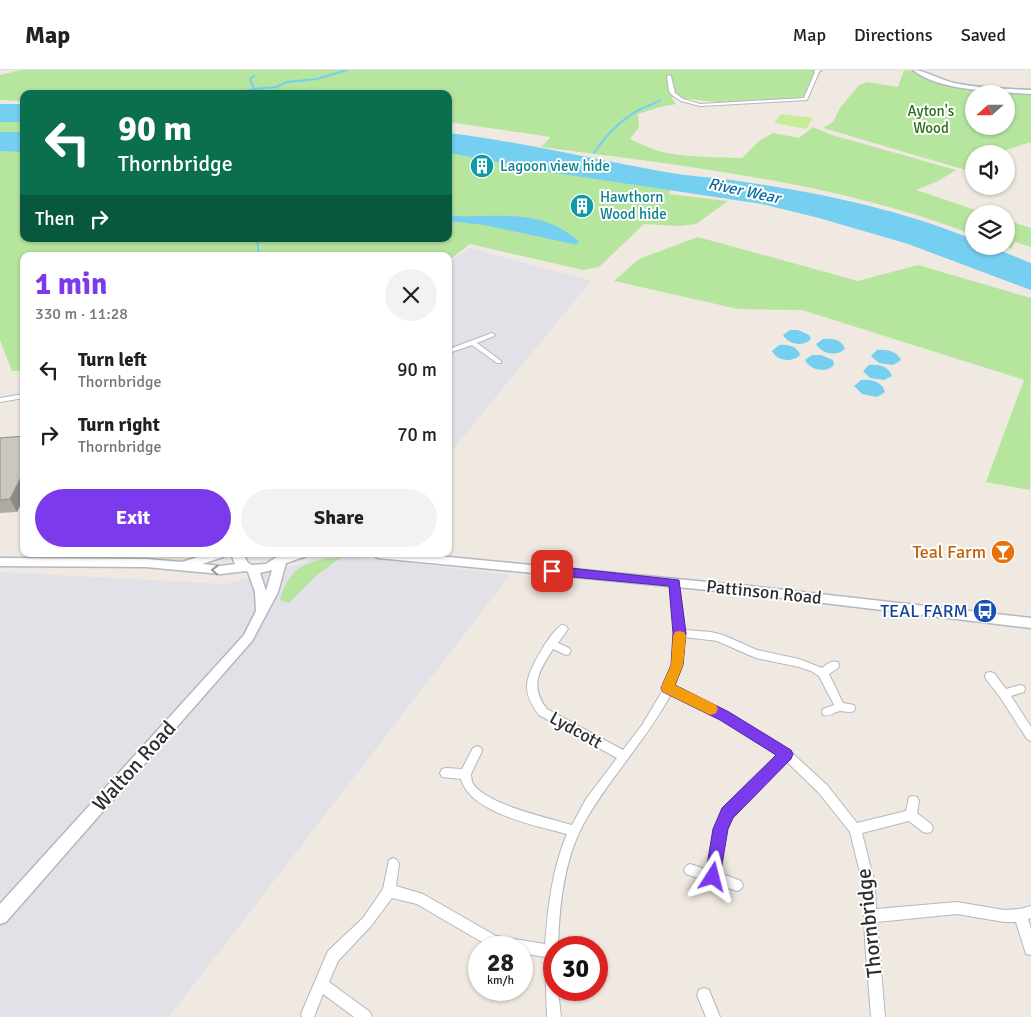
<!DOCTYPE html>
<meta charset="utf-8">
<style>
body{margin:0;font-family:Signika,sans-serif;background:#f2f2f2;color:#202124;height:100vh;display:flex;flex-direction:column;font-size:19px;white-space:nowrap}
*{box-sizing:border-box;margin:0}
p{font-size:16px;color:#757577}
.icon{flex:none;width:28px;height:28px;fill:none;stroke:currentColor;stroke-width:2;stroke-linecap:round;stroke-linejoin:round}
.map{position:relative;flex:1;overflow:hidden}
.details{position:absolute;left:20px;top:182px;width:432px;height:305px;display:flex;flex-direction:column;background:#fff;border-radius:10px;box-shadow:0 1px 4px #0004}
.details>*{flex:none}
.guide{position:absolute;left:20px;top:20px;width:432px;height:152px;border-radius:10px;box-shadow:0 1px 4px #0004;background:#0b6e4f;color:#fff;overflow:hidden}
.needle{width:32px;rotate:249deg}
.tools{position:absolute;left:965px;top:15px;display:grid;gap:10px}
.tools a{display:grid;place-items:center;width:50px;height:50px;border-radius:50%;background:#fff;box-shadow:0 1px 4px #0004;font-size:25px}
.speed{position:absolute;left:468px;top:866px;display:flex;gap:10px;font-size:25px;font-weight:700;text-align:center}
.speed>*{display:grid;place-content:center;width:65px;height:65px;border-radius:50%;background:#fff;box-shadow:0 1px 4px #0004;line-height:1}
.speed small{font-size:12px;font-weight:400}
.speed .limit{border:8px solid #d22;background:#fff;color:#111}
.pin{position:absolute;display:grid;place-items:center;width:42px;height:42px;color:#fff;margin:-21px;border-radius:10px;box-shadow:0 2px 8px #0006}
.me{position:absolute;width:55px;margin:-28px;rotate:9deg;stroke-linejoin:round;filter:drop-shadow(0 0 4px #0008)}
.turn{display:flex;align-items:center;gap:18px;height:105px;padding:0 15px;font-size:22px}
.turn .icon{width:65px;height:65px;stroke-width:2.5}
.turn b{display:block;font-size:35px;line-height:42px}
.then{display:flex;align-items:center;height:48px;padding:0 15px;background:#0003;gap:10px;font-size:19px}
.round{display:grid;place-items:center;flex:none;width:52px;height:52px;border-radius:26px;background:#f2f2f2}
.summary{display:flex;align-items:center;justify-content:space-between;height:85px;padding:0 15px}
h1{font-size:30px;font-weight:700;line-height:38px;color:#7c3aed}
.primary-button{display:flex;gap:10px;margin-top:auto;padding:10px 15px}
.primary-button a{flex:1;height:58px;border-radius:30px;background:#7c3aed;color:#fff;font-size:20px;font-weight:700;line-height:58px;text-align:center}
.primary-button a+a{background:#f2f2f2;color:#202124}
ul{padding:0;list-style:none}
li{display:flex;align-items:center;gap:15px;height:65px;padding:0 15px}
li div{flex:1}
li b{display:block;font-size:19px}
li em{font-style:normal}
header{display:flex;align-items:center;gap:30px;box-sizing:border-box;height:70px;padding:0 25px;background:#fff;border-bottom:1px solid #e0e0e0}
header strong{font-size:24px}
nav{display:flex;gap:28px;margin-inline-start:auto;font-size:18px}
.map>svg:first-child{display:block}
.industrial{fill:#e3e1e8}
.green{fill:#b6e59e;fill-rule:evenodd}
.pitch{fill:#c9ec9a}
.water{fill:#75cff0}
.lines{fill:none;stroke-linecap:round;stroke-linejoin:round}
.stream{stroke:#75cff0;stroke-width:2}
.minor-casing{stroke:#b4b7c1;stroke-width:2}
.tertiary-casing{stroke:#b4b7c1;stroke-width:3}
.minor{fill:#fff;fill-rule:evenodd}
.tertiary{fill:#fff;fill-rule:evenodd}
.wall{fill:#afaba4}
.shaded-wall{fill:#8e8b86}
.building{fill:#cbc7bf;stroke:#8e8b86}
.oneway{stroke:#969696}
.route{fill:#7c3aed;stroke:#51269a}
.slow{fill:#f59e0b}
.labels{text-anchor:middle;dominant-baseline:central;stroke-width:4;stroke-linejoin:round;paint-order:stroke}
.far-park-label{font-size:15px;fill:#2c6e1b;stroke:#fff}
.far-culture-label{font-size:15px;fill:#0d838f;stroke:#fff;text-anchor:start}
.far-water-label{font-size:16px;font-style:italic;fill:#0d6fa3;stroke:#fff}
.food-label{font-size:18px;fill:#c56008;stroke:#fff;text-anchor:end}
.street-label{font-size:18px;fill:#2e2e2e;stroke:#fff}
.transit-label{font-size:18px;fill:#164399;stroke:#fff;text-anchor:end}
.near-street-label{font-size:21px;fill:#2e2e2e;stroke:#fff}
</style>
<header>
<strong>Map</strong>
<nav><a>Map</a><a>Directions</a><a>Saved</a></nav>
</header>
<div class="map">
<svg width="1031" height="947" viewBox="0 0 1031 947">
<rect width="100%" height="100%" fill="#efe9e1"/>
<path class="industrial" d="M469 178 591 211 449 384V192Z
M336 484 510 505 169 947H0V502L226 514Z"/>
<path class="green" d="M21 0H816L803 28 724 33 671 27 676 34 660 37 638 44 639 57 630 69C637 72 645 76 652 79 678 88 714 87 742 88L759 71 773 63 799 68 813 57 832 65 956 100 938 111 916 120 987 144H974V165C836 112 686 96 541 77L551 67 449 52V24H24V31L0 30V5Z
M904 0 913 1 921 7 944 13 1031 24V72L993 84H974V98L969 101 823 58 833 52 840 38 859 15 867 12 898 17ZM974 24H1006V56H974Z
M0 52H24V169H449V83L542 101 671 119 669 124 728 131 696 154 679 156 644 154 599 197 583 200 470 174 449 190V186H24V301H12L0 270Z
M1006 150 1031 158V177L1015 172 1011 179 1003 176H1006Z
M698 167 858 211 918 195 1031 228 1030 420 986 412 1024 310 802 240 738 239 614 211 639 189Z
M342 487 317 505 289 533 280 530C290 494 308 491 342 487Z"/>
<path class="pitch" d="M781 44 813 48 806 59 774 53Z"/>
<path class="water" d="M0 34H24V52H0Z
M0 62H24V82L0 81Z
M449 63C522 72 592 89 665 102 687 106 710 107 732 110 814 122 897 138 974 170V176H989L1031 193V220L908 174 819 148 762 134 542 101 449 83Z
M449 145C461 147 471 146 484 146 520 145 550 146 579 171L577 174H573L484 155 449 151Z
M790 260H798L809 265 811 269C803 277 789 275 783 265Z
M823 269C831 268 842 269 845 279 836 287 822 284 816 274Z
M779 275C787 274 798 276 800 285 792 293 777 291 772 281Z
M877 280C886 279 897 281 901 290L893 295 879 293 871 286Z
M812 285H821L833 290 834 295C826 304 810 300 805 290Z
M869 295C878 294 889 296 892 306L884 310 870 308 863 301Z
M861 310C870 309 882 311 885 322L877 327 862 324 854 316Z"/>
<g class="lines">
<path class="stream" d="M254 6 250 9 254 19
M236 24 254 19 276 17 287 12 317 9 347 0
M594 83C606 65 619 51 639 40 646 36 653 35 660 30
M257 169 259 186"/>
<g class="minor-casing">
<path id="minor" d="M817 1 819 2 807 30 700 36 681 31 672 25 669 21 667 6 669 5 671 6 675 23 683 29 700 34 804 28 815 2Z
M492 263 495 265 494 266 477 273 501 291V293H497L472 275 449 283V279Z
M24 324V328L0 332V328Z
M674 510 677 511 679 513 685 560 711 562 723 565 757 580 799 589 822 598C827 594 831 590 838 592L839 595 838 598 829 604 843 633 854 635 855 638 854 641C849 643 845 641 840 641 834 642 830 647 823 645L822 642 823 639 834 635 819 606 811 601 799 597 756 588 717 571 685 567 682 596 674 617 729 643 790 681 827 715 857 753 906 741 909 727 913 726 917 727 919 731 917 743 931 754 933 758 931 762 927 763 923 762 909 751 862 763 875 815 876 839 957 832 1004 840 1020 839 1031 836V848L1028 849 1031 859V885L1026 884 1016 852H1004L957 844 877 852 885 947H871L865 871 863 815 850 762 819 723 786 691 732 747 727 759 720 803 741 811 743 815 741 819 737 821 686 804 684 800 686 796 690 794 708 800 715 759 724 739 778 685 721 649 671 624C646 671 608 709 583 755 564 790 559 837 558 878H554V920H558L561 947H547L545 887 521 883V878H492L417 834 392 828 371 856 338 891 329 912 370 942 372 947H354L323 924 314 947H302L301 944 328 881 363 848 383 819 389 790 393 788 397 790 399 794 396 816 423 824 496 866 545 874C548 837 552 799 567 764 537 756 470 743 461 709L442 707 440 703 442 699 446 698 462 699 473 678 477 676 481 678 482 681 471 704C471 705 472 711 472 712 483 734 549 748 572 755L586 729 617 688 539 645C533 637 527 628 527 617 526 603 548 566 559 557 562 554 563 555 566 556L568 559 558 573 569 578 571 581 569 584 566 585 553 579C539 601 529 616 547 639L623 680 642 655 663 620 662 618C682 588 675 548 669 513L671 511Z
M990 602 994 603 1006 619 1020 615 1024 616 1025 619 1024 622 1011 626 1031 657V671L1027 669 1000 627 986 609 985 606 986 603Z
M704 918 709 920 720 947H706L697 925 699 920Z"/>
</g>
<g class="tertiary-casing">
<path id="tertiary" d="M815 0H821L817 4 814 2Z
M913 0C924 0 941 10 954 13 979 18 1005 19 1031 20V24C997 21 941 22 913 0Z
M207 484H225L223 487 202 494 221 496 235 494 231 484H243L248 493 252 495 266 494 281 484H306L304 487 286 493 278 522 252 571 6 852 0 854V834L244 565 256 541 255 522 248 502 246 501 221 504 146 497 0 496V488L146 489 182 492ZM272 500 266 521 260 503Z
M372 484H418L749 516 1031 548V558L749 524 378 488Z"/>
</g>
<use href="#minor" class="minor"/>
<use href="#tertiary" class="tertiary"/>
</g>
<path class="wall" d="M24 366V428L17 442 0 443V368Z"/>
<path class="shaded-wall" d="M24 401V428L17 442 10 429Z"/>
<path class="building" d="M24 366V401L10 429 0 430V368Z"/>
<defs><path id="oneway-chevron" d="M-2-3.5L2.5 0L-2 3.5" fill="none" stroke-width="1.6" stroke-linecap="round" stroke-linejoin="round" transform="scale(1.25)"/></defs>
<use class="oneway" href="#oneway-chevron" transform="translate(215 500) rotate(-179)"/>
<path class="route" d="M552 496 679 510 686 563 683 595 675 615 729 642 791 680 793 684 791 689 733 748 728 759 719 812 713 815 708 812 705 807 713 759 722 738 776 685 720 650 663 622 661 618 671 595 673 563 669 516 552 505 546 501Z"/>
<path class="slow" d="M679 561 684 562 686 566 683 595 675 615 716 635 718 639 716 643 711 645 706 643 663 622 661 618 671 595 673 566 675 562Z"/>
<defs>
<g id="building-disc" transform="scale(1.25)"><circle r="9.5" fill="#0f9aa8" stroke="#fff"/><path d="M-4-6H4V6H1V3H-1V6H-4ZM-2.5-4.3h1.7v1.8h-1.7ZM.8-4.3h1.7v1.8H.8ZM-2.5-1h1.7V.8h-1.7ZM.8-1h1.7V.8H.8Z" fill="#fff"/></g>
<g id="bar-disc" transform="scale(1.25)"><circle r="9.5" fill="#e8710a" stroke="#fff"/><path d="M-6-5H6L.8 .8V4.5H3.5V6h-7V4.5H-.8V.8Z" fill="#fff"/></g>
<g id="bus-disc" transform="scale(1.25)"><circle r="9.5" fill="#1a4fb4" stroke="#fff"/><path d="M-5-6H5V4H4V6H2V4H-2V6H-4V4H-5ZM-3.5-4V0h7V-4ZM-3.5 1.2v1.5H-2V1.2ZM2 1.2v1.5H3.5V1.2Z" fill="#fff"/></g>
</defs>
<g fill-rule="evenodd">
<use href="#building-disc" x="482" y="96"/>
<use href="#building-disc" x="582" y="136"/>
<use href="#bar-disc" x="1003" y="482"/>
<use href="#bus-disc" x="985" y="541"/>
</g>
<g class="labels">
<g class="far-park-label">
<text x="931" y="41">Ayton's<tspan x="931" dy="17">Wood</tspan></text>
</g>
<g class="far-culture-label">
<text x="500" y="96">Lagoon view hide</text>
<text x="600" y="127">Hawthorn<tspan x="600" dy="17">Wood hide</tspan></text>
</g>
<g class="far-water-label">
<text transform="translate(744 121) rotate(12)">River Wear</text>
</g>
<g class="food-label">
<text x="986" y="482">Teal Farm</text>
</g>
<g class="street-label">
<text transform="translate(764 522) rotate(6)">Pattinson Road</text>
<text transform="translate(576 660) rotate(29)">Lydcott</text>
</g>
<g class="transit-label">
<text x="968" y="541">TEAL FARM</text>
</g>
<g class="near-street-label">
<text transform="translate(134 696) rotate(-48)">Walton Road</text>
<text transform="translate(869 853) rotate(-96)">Thornbridge</text>
</g>
</g>
</svg>
<div class="tools">
<a><svg class="needle" viewBox="-14 -14 28 28"><path d="M0-13l5 13h-10z" fill="#e53935"/><path d="M0 13l5-13h-10z" fill="#757577"/></svg></a>
<a><svg class="icon" aria-label="sound" viewBox="0 0 24 24"><path d="M4 9h4l5-4v14l-5-4H4zM17 9q2 3 0 6"/></svg></a>
<a><svg class="icon" aria-label="layers" viewBox="0 0 24 24"><path d="M12 4l9 5-9 5-9-5zM3 14l9 5 9-5"/></svg></a>
</div>
<div class="speed"><div>28<small>km/h</small></div><div class="limit">30</div></div>
<div class="pin" style="left:552px;top:501px;background:#d93025"><svg class="icon" aria-label="arrive" viewBox="0 0 24 24"><path d="M6 21V4h12l-3 4 3 4H6"/></svg></div>
<svg class="me" style="left:713px;top:807px" viewBox="-20 -20 40 40"><path d="M0-17L14 15 0 8-14 15z" fill="#7c3aed" stroke="#fff" stroke-width="4"/></svg>
<div class="guide">
<div class="turn"><svg class="icon" aria-label="left" viewBox="0 0 24 24"><path d="M17 20v-9H6M10 6l-5 5 5 5"/></svg><div><b>90 m</b>Thornbridge</div></div>
<div class="then">Then<svg class="icon" aria-label="right" viewBox="0 0 24 24"><path d="M7 20v-9h11M14 6l5 5-5 5"/></svg></div>
</div>
<section class="details">
<div class="summary"><div><h1>1 min</h1><p>330 m · 11:28</p></div><a class="round"><svg class="icon" aria-label="close" viewBox="0 0 24 24"><path d="M6 6l12 12M18 6L6 18"/></svg></a></div>
<ul>
<li><svg class="icon" aria-label="left" viewBox="0 0 24 24"><path d="M17 20v-9H6M10 6l-5 5 5 5"/></svg><div><b>Turn left</b><p>Thornbridge</p></div><em>90 m</em></li>
<li><svg class="icon" aria-label="right" viewBox="0 0 24 24"><path d="M7 20v-9h11M14 6l5 5-5 5"/></svg><div><b>Turn right</b><p>Thornbridge</p></div><em>70 m</em></li>
</ul>
<div class="primary-button"><a>Exit</a><a>Share</a></div>
</section>
</div>
